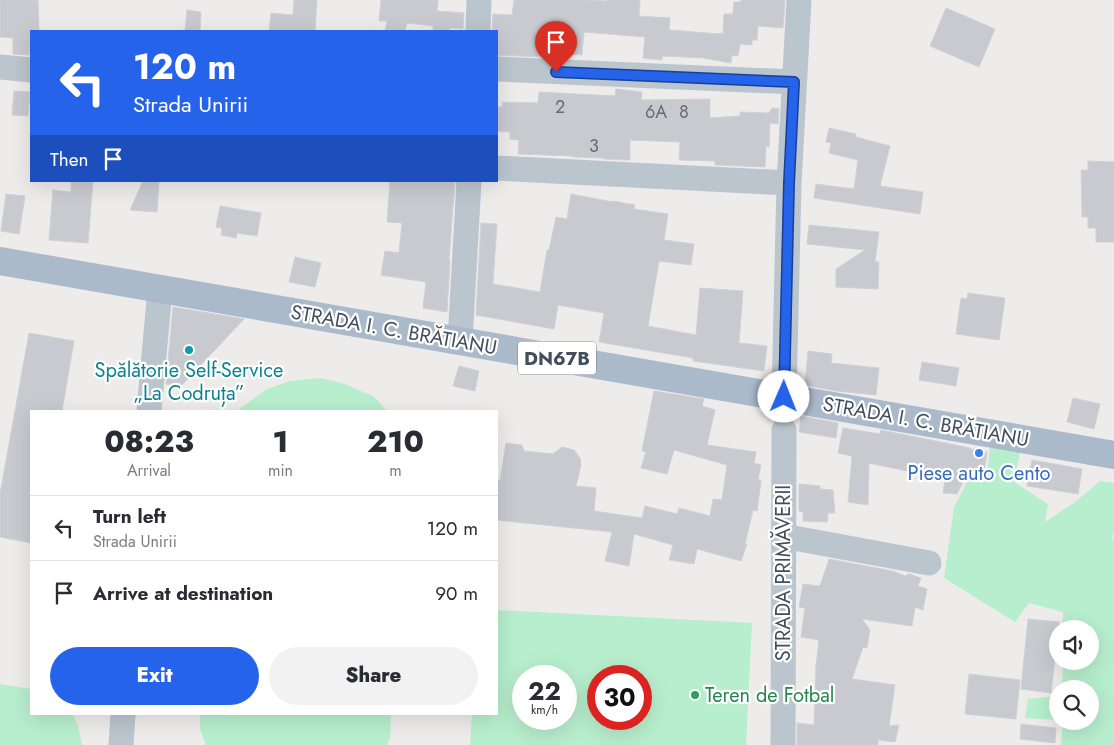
<!DOCTYPE html>
<meta charset="utf-8">
<style>
body{margin:0;font-family:Jost,sans-serif;background:#f2f2f3;color:#2b2b33;height:100vh;display:flex;flex-direction:column;font-size:19px;white-space:nowrap}
*{box-sizing:border-box;margin:0}
p{font-size:16px;color:#7c7c81}
.icon{flex:none;width:28px;height:28px;fill:none;stroke:currentColor;stroke-width:2;stroke-linecap:round;stroke-linejoin:round}
.map{position:relative;flex:1;overflow:hidden}
.sheet{position:absolute;left:30px;top:410px;width:468px;height:305px;display:flex;flex-direction:column;background:#fff;border-radius:0px;box-shadow:0 5px 20px #0002}
.sheet>*{flex:none}
.banner{position:absolute;left:30px;top:30px;width:468px;height:152px;border-radius:0px;box-shadow:0 5px 20px #0002;background:#2563eb;color:#fff;overflow:hidden}
.tools{position:absolute;left:1049px;top:620px;display:grid;gap:10px}
.tools a{display:grid;place-items:center;width:50px;height:50px;border-radius:50%;background:#fff;box-shadow:0 5px 20px #0002;font-size:25px}
.speed{position:absolute;left:512px;top:665px;display:flex;gap:10px;font-size:25px;font-weight:700;text-align:center}
.speed>*{display:grid;place-content:center;width:65px;height:65px;border-radius:50%;background:#fff;box-shadow:0 5px 20px #0002;line-height:1}
.speed small{font-size:12px;font-weight:400}
.speed .limit{border:8px solid #d22;background:#fff;color:#111}
.pin{position:absolute;display:grid;place-items:center;width:42px;height:42px;color:#fff;margin:-51px -21px;border-radius:50% 50% 50% 0;rotate:-45deg;box-shadow:0 0 5px #0007}
.pin .icon{rotate:45deg}
.me{position:absolute;width:55px;margin:-28px;rotate:1deg;stroke-linejoin:round;filter:drop-shadow(0 0 4px #0008)}
.turn{display:flex;align-items:center;gap:18px;height:105px;padding:0 20px;font-size:22px}
.turn .icon{width:65px;height:65px;stroke-width:2.5}
.turn b{display:block;font-size:35px;line-height:42px}
.then{display:flex;align-items:center;height:48px;padding:0 20px;background:#0003;gap:10px;font-size:19px}
.eta{display:flex;justify-content:space-evenly;align-items:center;height:85px;text-align:center}
.eta b{font-size:30px;font-weight:800;line-height:35px}
.cta{display:flex;gap:10px;margin-top:auto;padding:10px 20px}
.cta a{flex:1;height:58px;border-radius:30px;background:#2563eb;color:#fff;font-size:20px;font-weight:800;line-height:58px;text-align:center}
.cta a+a{background:#f2f2f3;color:#2b2b33}
ul{padding:0;list-style:none}
li{display:flex;align-items:center;gap:15px;height:65px;padding:0 20px;border-top:1px solid #e1e1e2}
li div{flex:1}
li b{display:block;font-size:19px}
li em{font-style:normal}
.map>svg:first-child{display:block}
.green{fill:#b7eecd;fill-rule:evenodd}
.building{fill:#c8cad0;stroke:#cfd1d7}
.lines{fill:none;stroke-linecap:round;stroke-linejoin:round}
.minor{stroke:#bbc5ce;stroke-width:25}
.major{stroke:#aabacb;stroke-width:28}
.route-casing{stroke:#184099;stroke-width:12}
.route{stroke:#2563eb;stroke-width:9}
.culture-dot{fill:#0f9aa8;stroke:#fff;stroke-width:2}
.shop-dot{fill:#3f7fe0;stroke:#fff;stroke-width:2}
.leisure-dot{fill:#2e9e5b;stroke:#fff;stroke-width:2}
.labels{text-anchor:middle;dominant-baseline:central;stroke-width:4.5;stroke-linejoin:round;paint-order:stroke}
.number-label{font-size:18px;fill:#646d77}
.shield{fill:#fff;stroke:#7b838b;stroke-width:1}
.shield-label{font-size:19px;font-weight:bold;fill:#434e59}
.street-label{font-size:20px;fill:#434e59;stroke:#fff}
.culture-label{font-size:20px;fill:#0d838f;stroke:#fff}
.shop-label{font-size:20px;fill:#366cbe;stroke:#fff}
.leisure-label{font-size:20px;fill:#27864d;stroke:#fff;text-anchor:start}
</style>
<div class="map">
<svg width="1114" height="745" viewBox="0 0 1114 745">
<rect width="100%" height="100%" fill="#eeebeb"/>
<path class="green" d="M320 378 342 383 373 396 387 411H237L265 390 290 381Z
M990 445 1020 452 1014 482 1048 504 1045 522 1075 502 1100 481 1114 483V531L1112 538 1114 540V745H1061L1063 721H1090V689H1062L1063 661H1090V629H1063V612L1029 603 1015 622 944 578 954 507 968 480 987 475Z
M496 610 752 623 746 745H470L472 714H496ZM566 676V719H524V676ZM641 676V719H599V676Z
M0 684 31 689V714H72L78 725 82 745H0Z
M1057 696V720L1025 718 1028 699Z
M200 714H391L390 737 387 745H206L200 729Z"/>
<path class="building" d="M0 0H38L39 31H31L29 55 13 54V38L0 37Z
M294 0H317L315 31H269L271 13 293 15Z
M381 0H438L437 11 464 13 463 29 450 28 449 31H433V26L407 23 405 31H385L387 21H379Z
M514 0H589L606 1V0H640L639 16 670 18 669 30 720 34V33L723 34 724 14H733L734 2H741V0H785L783 28 758 26 757 40H752V45L740 44 738 56 732 55 731 63 703 58 662 56V60L643 58 645 37 584 32 582 55 568 54V58L496 55V31H492L493 14 512 15Z
M946 8 995 29 979 67 930 46Z
M187 10 201 12 200 31H185Z
M616 89 642 92 641 100 710 99V118L740 116V112L769 113 772 108 779 109 778 124 770 123 769 147 766 146 765 167 715 165V161L679 160 680 142 630 140V160L604 159V158L573 157V156L518 154 519 140 510 139V132L496 131V107H502V102L538 103 539 92 615 96Z
M14 91 30 92 28 116 12 115Z
M829 128 856 134V137L890 146 880 186 923 192 920 214 814 198 816 184 854 189 858 160 829 153 831 143 826 142Z
M1088 161 1114 162V242H1096V228H1088V217H1082L1081 170H1088Z
M71 181H93L88 243 49 240 53 190 71 192Z
M143 181H159L157 212 130 210Z
M390 181H455L449 260 450 261 447 312 423 308 426 282 381 275 385 251 399 253 402 223 387 222Z
M6 194 25 196 19 234 1 231Z
M571 194 613 202V201L635 205 634 209 668 214 664 240 694 244 691 265 659 261 648 326 696 335 700 288 743 291 739 343 767 346 764 371 693 361V358L599 342 604 313 558 305 554 329 476 315 481 223 497 224 493 284 540 292 547 250H549L556 217 567 219Z
M220 206 261 213 257 236 237 233 236 238 221 235 222 228 216 227Z
M809 225 879 232 875 262H879L878 289 836 287V269L865 250 807 244Z
M295 257 321 263 315 287 289 282Z
M968 293 1005 298 999 340 956 334 961 298 967 299Z
M173 307 244 319 181 386 166 384Z
M29 333 74 341 62 411H31V543L0 537V494Z
M808 351 832 354 831 363 879 368 876 395 836 391 805 385Z
M922 362 959 368 956 386 919 380Z
M459 366 479 371 475 391 453 386Z
M654 391 704 399 702 406 715 410 707 445 756 452 754 463 761 465 758 479 761 481 757 511 753 510 745 544H747L741 561 697 549 694 564 669 560 673 545 634 534 629 566 605 561 612 532 496 520V480L500 481 506 443 522 445 524 451 553 454 562 447 574 450 580 458 581 465 576 486 596 488 594 511 642 518 645 506 677 514 679 508 710 516 713 499 722 500 727 465 674 450 667 474 641 468 646 452 642 451Z
M1073 398 1100 404 1094 429 1067 422Z
M801 416 838 423 836 438 799 432Z
M843 428 880 434 881 430 970 448V449L987 452 984 473 964 478 962 484 957 494 943 493 945 479 869 463 868 505 848 502 852 456 838 453Z
M1032 460 1082 469 1078 494 1027 486Z
M799 484 820 486V489L833 490 835 513H828L827 522 803 521V512L799 511Z
M829 559 892 571 906 576 908 574H909L921 578 918 586 927 589 923 610 915 607 912 626 862 619 870 630 867 648 863 647 852 679 895 685 889 726 899 725 895 742 878 740V745H797V723L814 725 816 666 819 640 801 637 805 608 799 607 803 584 820 586Z
M1028 619 1059 622 1051 693 1021 689Z
M969 674 1020 680 1016 719 965 714Z
M1021 724 1056 728 1055 743 1020 739Z"/>
<g class="lines">
<path class="minor" d="M478 31 479 0
M0 67 31 70
M496 69 794 82
M496 168 789 183
M460 341 469 181
M784 397 789 183 799 0
M149 411 160 289
M783 536 929 563
M121 745 123 714
M783 745 784 430"/>
<path class="major" d="M0 261 1114 455"/>
</g>
<g class="lines">
<g class="route-casing">
<path id="route" d="M556 72 794 82 789 183 784 397"/>
</g>
<use href="#route" class="route"/>
</g>
<circle class="culture-dot" cx="189" cy="350" r="5"/>
<circle class="shop-dot" cx="979" cy="453" r="5"/>
<circle class="leisure-dot" cx="695" cy="695" r="5"/>
<g class="labels">
<g class="number-label">
<text x="560" y="107">2</text>
<text x="656" y="112">6A</text>
<text x="684" y="112">8</text>
<text x="594" y="146">3</text>
</g>
<rect class="shield" x="518" y="341.5" width="78" height="33" rx="4"/>
<g class="shield-label">
<text x="557" y="358">DN67B</text>
</g>
<g class="street-label">
<text transform="translate(394 330) rotate(10)">STRADA I. C. BRĂTIANU</text>
<text transform="translate(926 422) rotate(10)">STRADA I. C. BRĂTIANU</text>
<text transform="translate(783 573) rotate(-90)">STRADA PRIMĂVERII</text>
</g>
<g class="culture-label">
<text x="189" y="370">Spălătorie Self-Service<tspan x="189" dy="23">„La Codruța”</tspan></text>
</g>
<g class="shop-label">
<text x="979" y="473">Piese auto Cento</text>
</g>
<g class="leisure-label">
<text x="705" y="695">Teren de Fotbal</text>
</g>
</g>
</svg>
<div class="tools">
<a><svg class="icon" aria-label="sound" viewBox="0 0 24 24"><path d="M4 9h4l5-4v14l-5-4H4zM17 9q2 3 0 6"/></svg></a>
<a><svg class="icon" aria-label="search" viewBox="0 0 24 24"><circle cx="10" cy="10" r="6"/><path d="M15 15l6 6"/></svg></a>
</div>
<div class="speed"><div>22<small>km/h</small></div><div class="limit">30</div></div>
<div class="pin" style="left:556px;top:72px;background:#d93025"><svg class="icon" aria-label="arrive" viewBox="0 0 24 24"><path d="M6 21V4h12l-3 4 3 4H6"/></svg></div>
<svg class="me" style="left:784px;top:397px" viewBox="-20 -20 40 40"><circle r="19" fill="#fff"/><path d="M0-13L10 11 0 6-10 11z" fill="#2563eb"/></svg>
<div class="banner">
<div class="turn"><svg class="icon" aria-label="left" viewBox="0 0 24 24"><path d="M17 20v-9H6M10 6l-5 5 5 5"/></svg><div><b>120 m</b>Strada Unirii</div></div>
<div class="then">Then<svg class="icon" aria-label="arrive" viewBox="0 0 24 24"><path d="M6 21V4h12l-3 4 3 4H6"/></svg></div>
</div>
<section class="sheet">
<div class="eta">
<div><b>08:23</b><p>Arrival</p></div>
<div><b>1</b><p>min</p></div>
<div><b>210</b><p>m</p></div>
</div>
<ul>
<li><svg class="icon" aria-label="left" viewBox="0 0 24 24"><path d="M17 20v-9H6M10 6l-5 5 5 5"/></svg><div><b>Turn left</b><p>Strada Unirii</p></div><em>120 m</em></li>
<li><svg class="icon" aria-label="arrive" viewBox="0 0 24 24"><path d="M6 21V4h12l-3 4 3 4H6"/></svg><div><b>Arrive at destination</b></div><em>90 m</em></li>
</ul>
<div class="cta"><a>Exit</a><a>Share</a></div>
</section>
</div>
